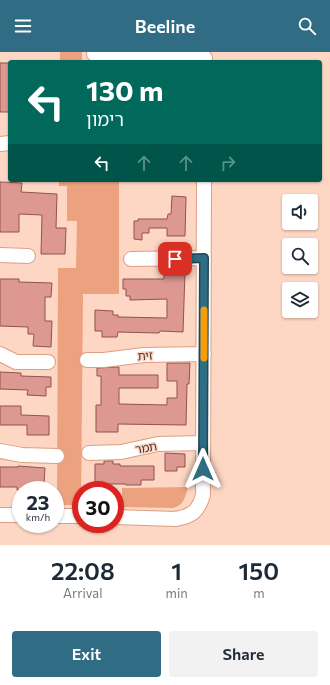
<!DOCTYPE html>
<meta charset="utf-8">
<style>
body{margin:0;font-family:Commissioner,"Noto Sans Hebrew",sans-serif;background:#f2f2f3;color:#1f2937;height:100vh;display:flex;flex-direction:column;font-size:15px;white-space:nowrap}
*{box-sizing:border-box;margin:0}
p{font-size:13px;color:#747a83}
.icon{flex:none;width:22px;height:22px;fill:none;stroke:currentColor;stroke-width:2;stroke-linecap:round;stroke-linejoin:round}
.map{position:relative;height:493px;overflow:hidden}
.panel{display:flex;flex-direction:column;background:#fff;flex:1}
.panel>*{flex:none}
.top-card{position:absolute;left:8px;top:8px;width:314px;height:122px;border-radius:4px;box-shadow:0 1px 3px #0004;background:#00695c;color:#fff;overflow:hidden}
.fabs{position:absolute;left:282px;top:142px;display:grid;gap:8px}
.fabs a{display:grid;place-items:center;width:36px;height:36px;border-radius:4px;background:#fff;box-shadow:0 1px 3px #0004;font-size:20px}
.speed{position:absolute;left:12px;top:429px;display:flex;gap:8px;font-size:20px;font-weight:700;text-align:center}
.speed>*{display:grid;place-content:center;width:52px;height:52px;border-radius:50%;background:#fff;box-shadow:0 1px 3px #0004;line-height:1}
.speed small{font-size:10px;font-weight:400}
.speed .limit{border:6px solid #d22;background:#fff;color:#111}
.pin{position:absolute;display:grid;place-items:center;width:34px;height:34px;color:#fff;margin:-17px;border-radius:8px;box-shadow:0 2px 6px #0006}
.me{position:absolute;width:44px;margin:-22px;rotate:0deg;stroke-linejoin:round;filter:drop-shadow(0 0 3px #0008)}
.turn{display:flex;align-items:center;gap:14px;height:84px;padding:0 12px;font-size:18px}
.turn .icon{width:52px;height:52px;stroke-width:2.5}
.turn b{display:block;font-size:28px;line-height:34px}
.lanes{display:flex;align-items:center;height:38px;padding:0 12px;background:#0003;justify-content:center;gap:20px;direction:ltr}
.lanes .off{opacity:.35}
.eta{display:flex;justify-content:space-evenly;align-items:center;height:68px;text-align:center}
.eta b{font-size:24px;font-weight:600;line-height:28px}
.cta{display:flex;gap:8px;margin-top:auto;padding:8px 12px}
.cta a{flex:1;height:46px;border-radius:4px;background:#306d84;color:#fff;font-size:16px;font-weight:600;line-height:46px;text-align:center}
.cta a+a{background:#f2f2f3;color:#1f2937}
header{display:flex;justify-content:space-between;align-items:center;height:52px;padding:0 12px;background:#306d84;color:#fff;font-size:18px;font-weight:600}
.map>svg:first-child{display:block}
.green{fill:#eca27f}
.building{fill:#dd9891;stroke:#91534e}
.lines{fill:none;stroke-linecap:round;stroke-linejoin:round}
.minor-casing{stroke:#dd9f82;stroke-width:16}
.minor{stroke:#fff;stroke-width:14}
.route-casing{stroke:#1f4756;stroke-width:10}
.route{stroke:#306d84;stroke-width:7}
.slow{stroke:#f59e0b;stroke-width:7}
.labels{text-anchor:middle;dominant-baseline:central;stroke-width:3;stroke-linejoin:round;paint-order:stroke}
.street-label{font-size:12px;fill:#4f362a;stroke:#fdd6c4}
</style>
<header><svg class="icon" aria-label="menu" viewBox="0 0 24 24"><path d="M4 6h16M4 12h16M4 18h16"/></svg>Beeline<svg class="icon" aria-label="search" viewBox="0 0 24 24"><circle cx="10" cy="10" r="6"/><path d="M15 15l6 6"/></svg></header>
<div class="map">
<svg width="330" height="493" viewBox="0 0 330 493">
<rect width="100%" height="100%" fill="#fdd6c4"/>
<path class="green" d="M60 0H82V10H60Z
M59 128H188H119V242H83L81 453H57L58 216H76L77 169H67V134H59Z
M188 435C185 446 184 453 173 456L122 455V436Z"/>
<path class="building" d="M0 11H10V60H0Z
M0 130 22 131 21 140 57 142 56 176H66L65 202H41L42 163 19 162V180H0Z
M172 144 186 145 185 184H167V176H149V181H142V188L134 187V169H138V167H167L168 162H171Z
M164 218 185 219 183 280 160 279 159 281 118 280 117 285H102V279H95V258L113 259V263H118V265L167 266V247L130 248V244H126V237H123V227H164Z
M0 227H19V230L52 231 51 245H45V269H52L51 295 33 294 34 282H28V275L0 274Z
M167 311H190L189 332H187L186 373 118 372V380H96V353H101V324H97V316L119 315V323H158V336H119V352L167 353V346H177V329H167Z
M0 320 21 321V324L51 325V335H46V344L27 343 28 338 0 337Z
M0 354H21V363L49 364V383H27V373H0Z
M165 401 185 402V415H177V419H165Z
M104 409H113V412H120V414H154V428H141V433H126V432H95V412H104Z
M18 414 45 416 44 432 33 431V438H17V435H0V415H18Z"/>
<g class="lines">
<g class="minor-casing">
<path id="minor" d="M94 2H124L157 6H205
M0 92 10 91
M0 203 28 204
M131 207 204 206
M0 302 16 310H48
M87 308H104L144 303 204 302
M0 399 22 403 57 404
M89 401 121 400 158 392 203 391
M0 463H21
M55 464H81
M115 465 175 467C192 464 198 460 203 443L204 128"/>
</g>
<use href="#minor" class="minor"/>
</g>
<g class="lines">
<g class="route-casing">
<path id="route" d="M175 207 204 206 203 417"/>
</g>
<use href="#route" class="route"/>
<path class="slow" d="M204 306V258"/>
</g>
<g class="labels">
<g class="street-label">
<text transform="translate(145 303) rotate(-4)">זית</text>
<text transform="translate(146 395) rotate(-10)">תמר</text>
</g>
</g>
</svg>
<div class="fabs">
<a><svg class="icon" aria-label="sound" viewBox="0 0 24 24"><path d="M4 9h4l5-4v14l-5-4H4zM17 9q2 3 0 6"/></svg></a>
<a><svg class="icon" aria-label="search" viewBox="0 0 24 24"><circle cx="10" cy="10" r="6"/><path d="M15 15l6 6"/></svg></a>
<a><svg class="icon" aria-label="layers" viewBox="0 0 24 24"><path d="M12 4l9 5-9 5-9-5zM3 14l9 5 9-5"/></svg></a>
</div>
<div class="speed"><div>23<small>km/h</small></div><div class="limit">30</div></div>
<div class="pin" style="left:175px;top:207px;background:#d93025"><svg class="icon" aria-label="arrive" viewBox="0 0 24 24"><path d="M6 21V4h12l-3 4 3 4H6"/></svg></div>
<svg class="me" style="left:203px;top:417px" viewBox="-20 -20 40 40"><path d="M0-17L14 15 0 8-14 15z" fill="#306d84" stroke="#fff" stroke-width="4"/></svg>
<div class="top-card">
<div class="turn"><svg class="icon" aria-label="left" viewBox="0 0 24 24"><path d="M17 20v-9H6M10 6l-5 5 5 5"/></svg><div><b>130 m</b>רימון</div></div>
<div class="lanes"><svg class="icon" aria-label="left" viewBox="0 0 24 24"><path d="M17 20v-9H6M10 6l-5 5 5 5"/></svg><svg class="icon off" aria-label="ahead" viewBox="0 0 24 24"><path d="M12 20V5M6 11l6-6 6 6"/></svg><svg class="icon off" aria-label="ahead" viewBox="0 0 24 24"><path d="M12 20V5M6 11l6-6 6 6"/></svg><svg class="icon off" aria-label="right" viewBox="0 0 24 24"><path d="M7 20v-9h11M14 6l5 5-5 5"/></svg></div>
</div>
</div>
<section class="panel">
<div class="eta">
<div><b>22:08</b><p>Arrival</p></div>
<div><b>1</b><p>min</p></div>
<div><b>150</b><p>m</p></div>
</div>
<div class="cta"><a>Exit</a><a>Share</a></div>
</section>
